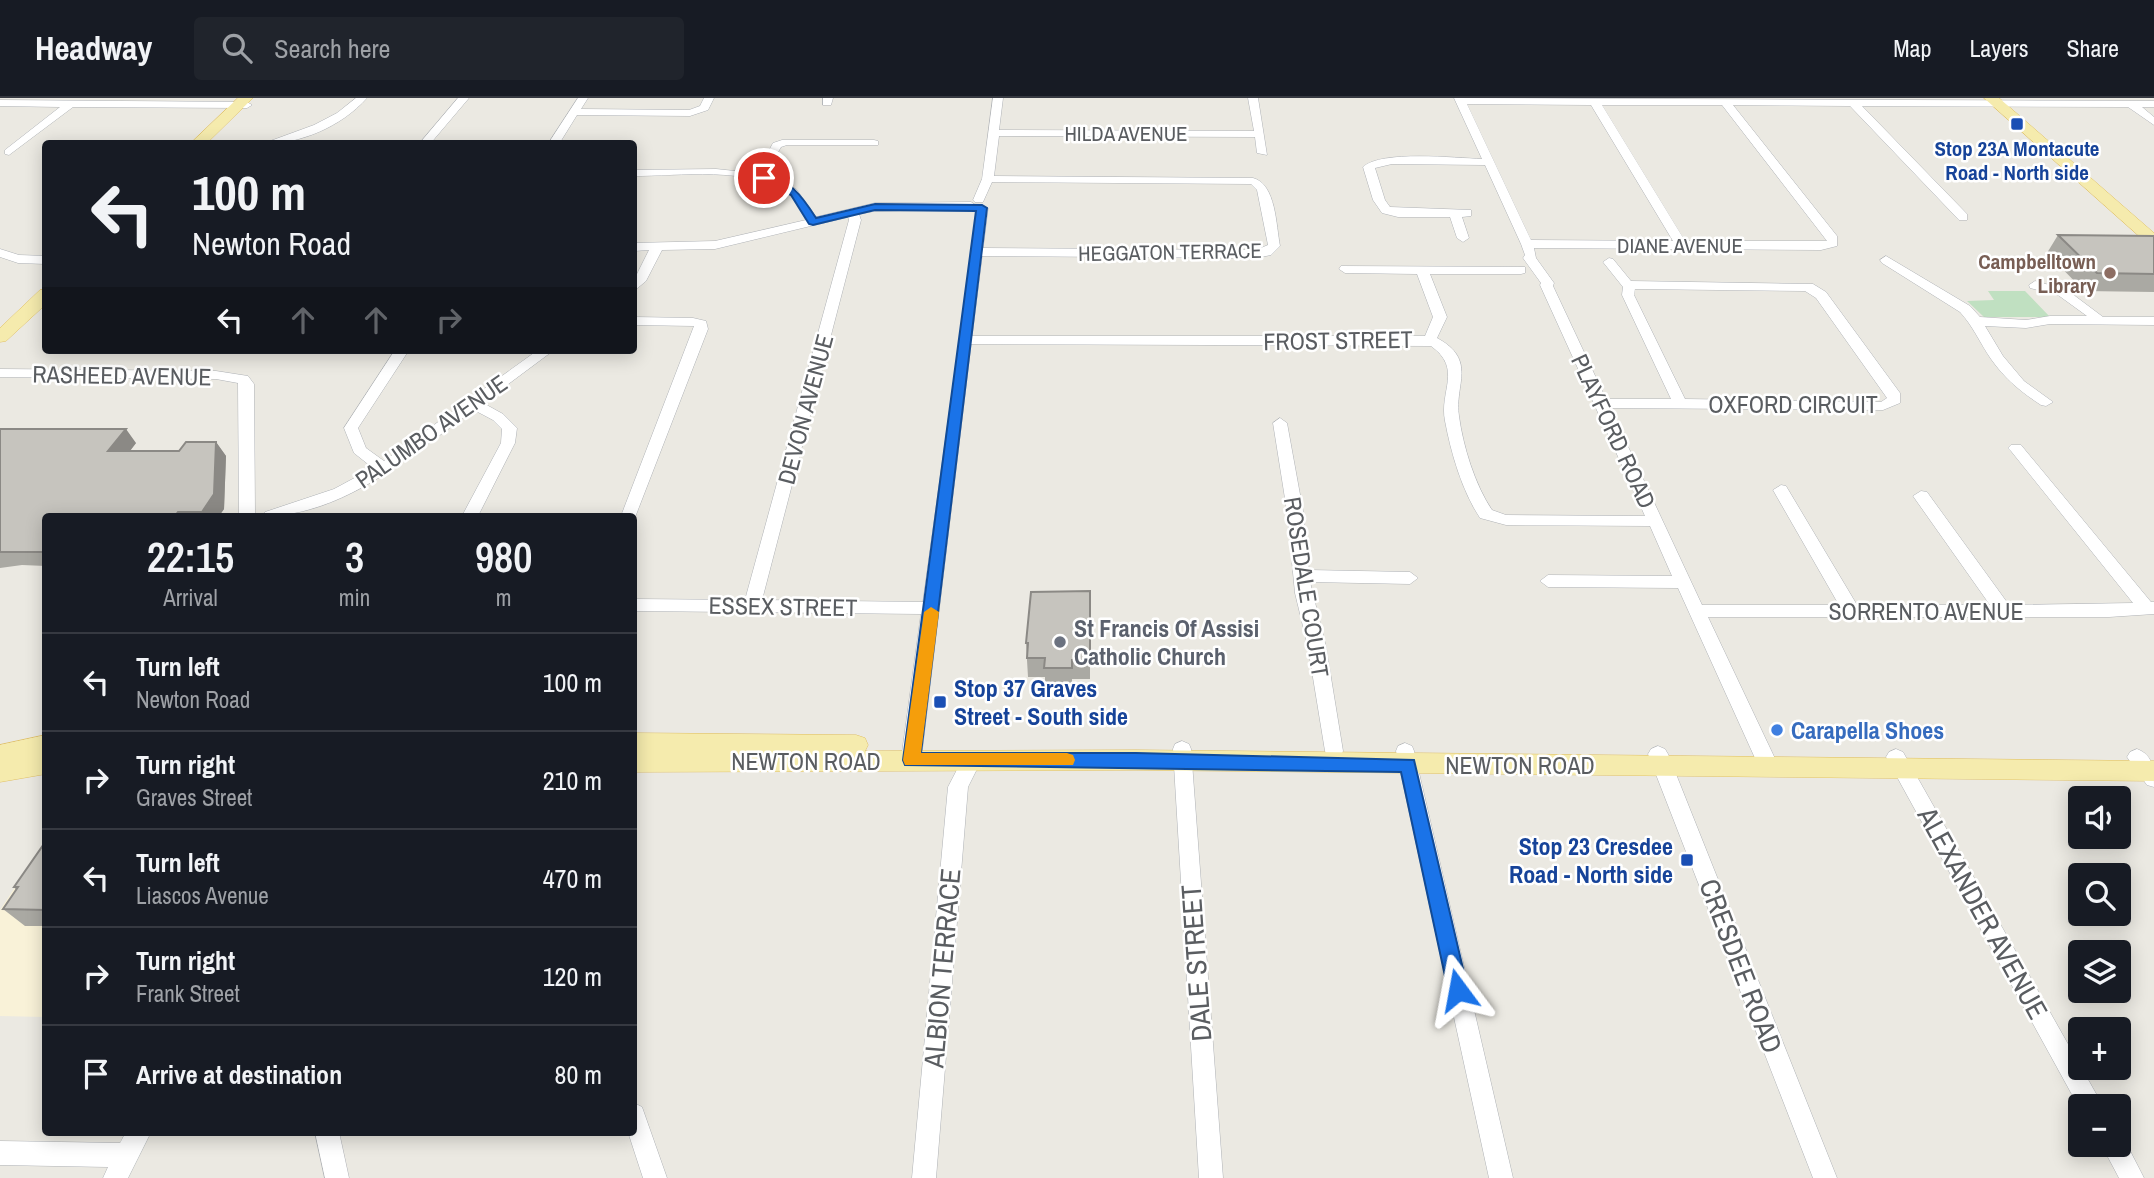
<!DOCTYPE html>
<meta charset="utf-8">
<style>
body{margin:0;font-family:"Archivo Narrow",sans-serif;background:#20242c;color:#f1f3f6;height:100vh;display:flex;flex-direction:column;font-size:26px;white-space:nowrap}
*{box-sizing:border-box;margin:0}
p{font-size:23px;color:#9ea1a6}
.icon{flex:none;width:38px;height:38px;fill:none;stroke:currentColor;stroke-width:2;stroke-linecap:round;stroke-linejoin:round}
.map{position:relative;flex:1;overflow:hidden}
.drawer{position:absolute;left:42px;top:415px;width:595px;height:623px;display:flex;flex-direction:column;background:#171b24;border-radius:7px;box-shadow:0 4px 18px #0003}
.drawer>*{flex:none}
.banner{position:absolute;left:42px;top:42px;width:595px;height:214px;border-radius:7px;box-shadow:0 4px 18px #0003;background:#171b24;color:#f1f3f6;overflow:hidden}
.tools{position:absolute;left:2068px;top:688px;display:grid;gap:14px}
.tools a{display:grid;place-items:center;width:63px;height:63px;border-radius:7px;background:#171b24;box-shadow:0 4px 18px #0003;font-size:35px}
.pin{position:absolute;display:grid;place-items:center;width:60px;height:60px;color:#fff;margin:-30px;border:4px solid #fff;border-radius:50%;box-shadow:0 2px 7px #0007}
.me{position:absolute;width:77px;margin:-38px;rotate:347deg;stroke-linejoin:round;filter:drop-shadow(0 0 5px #0008)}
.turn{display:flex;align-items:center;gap:24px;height:147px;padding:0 35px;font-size:32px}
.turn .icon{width:91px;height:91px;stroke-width:2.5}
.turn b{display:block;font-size:49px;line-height:60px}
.lanes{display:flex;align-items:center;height:66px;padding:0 35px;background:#0003;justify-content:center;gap:35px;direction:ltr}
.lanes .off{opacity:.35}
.eta{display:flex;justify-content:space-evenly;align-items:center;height:119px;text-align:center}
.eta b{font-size:42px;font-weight:600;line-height:49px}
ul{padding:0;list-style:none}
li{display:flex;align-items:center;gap:21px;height:98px;padding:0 35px;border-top:2px solid #363941}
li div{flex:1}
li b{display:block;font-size:26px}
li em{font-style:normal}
header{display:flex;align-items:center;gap:42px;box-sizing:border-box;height:98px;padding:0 35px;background:#171b24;border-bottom:2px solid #363941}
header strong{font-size:33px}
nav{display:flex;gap:38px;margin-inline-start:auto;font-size:24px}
.search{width:490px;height:63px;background:#20242c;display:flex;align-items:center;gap:18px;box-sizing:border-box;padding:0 24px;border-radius:7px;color:#9ea1a6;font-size:26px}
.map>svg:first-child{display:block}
.commercial{fill:#f9f2d8}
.green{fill:#c0e0c1}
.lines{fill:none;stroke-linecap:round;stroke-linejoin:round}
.minor-casing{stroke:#afb2b6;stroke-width:1}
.major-casing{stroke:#e0c065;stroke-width:1}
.minor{fill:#fff;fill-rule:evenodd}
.major{fill:#f5ebad;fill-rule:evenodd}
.wall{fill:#aaa9a3}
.shaded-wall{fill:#8b8985}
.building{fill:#c6c4be;stroke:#8b8985;stroke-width:2}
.route{fill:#1a73e8;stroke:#114b97;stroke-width:2}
.slow{fill:#f59e0b}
.transit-dot{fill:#1a4fb4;stroke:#fff;stroke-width:2.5}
.education-dot{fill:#8d6e63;stroke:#fff;stroke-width:2.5}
.worship-dot{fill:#6b7280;stroke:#fff;stroke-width:2.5}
.shop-dot{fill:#3f7fe0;stroke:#fff;stroke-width:2.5}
.labels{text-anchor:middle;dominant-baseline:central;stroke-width:5;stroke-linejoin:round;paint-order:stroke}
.far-street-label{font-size:21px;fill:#5a5d61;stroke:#fff}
.far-transit-label{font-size:21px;font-weight:bold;fill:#164399;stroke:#fff}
.far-education-label{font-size:21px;font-weight:bold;fill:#785e54;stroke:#fff;text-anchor:end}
.street-label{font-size:24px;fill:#5a5d61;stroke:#fff}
.worship-label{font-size:24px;font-weight:bold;fill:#5b616d;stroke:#fff;text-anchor:start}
.transit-label{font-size:24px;font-weight:bold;fill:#164399;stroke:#fff;text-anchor:start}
.shop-label{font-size:24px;font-weight:bold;fill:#366cbe;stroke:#fff;text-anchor:start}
.near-street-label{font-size:28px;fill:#5a5d61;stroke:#fff}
</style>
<header>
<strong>Headway</strong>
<div class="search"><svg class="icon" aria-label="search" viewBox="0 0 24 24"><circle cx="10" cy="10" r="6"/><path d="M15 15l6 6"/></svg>Search here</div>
<nav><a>Map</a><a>Layers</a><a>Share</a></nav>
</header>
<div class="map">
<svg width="2154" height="1080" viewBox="0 0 2154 1080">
<rect width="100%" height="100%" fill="#ebe9e2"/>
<path class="commercial" d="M45 744V919L0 918V812Z"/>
<path class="green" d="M1988 193H2025L2050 219H1984L1967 203 1994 202Z"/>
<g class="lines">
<g class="minor-casing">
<path id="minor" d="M356 0H367C341 29 300 46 262 46L314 27 337 15Z
M458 0H469L430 46H419Z
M578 0H588L581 11 689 12 700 8 704 0H714L708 12 690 18 577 17 559 46H548Z
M823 0H833L831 7H823Z
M993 0H1003L999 32 1254 33 1248 0H1258L1267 57 1257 55 1255 39 999 38 994 78 1253 80C1276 86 1276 127 1280 148L1271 157 1256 160 982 158 972 238H1425L1433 219 1417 176 1345 175 1339 171 1341 168 1525 169V175L1521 176H1430L1447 219 1437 240C1478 262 1454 287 1459 318 1463 348 1475 387 1492 412L1506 417 1645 418 1540 187 1541 185 1523 160 1525 157 1521 146 1485 67 1392 66 1375 70 1385 102 1390 109 1471 112V118L1462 119 1469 140 1463 144 1457 140 1450 119H1398L1382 115 1373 102 1363 69C1381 52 1455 60 1482 61L1454 0 2154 3V9H2142L2154 19V27L2128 9 1862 8 1967 116V122H1959L1850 8 1733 7 1837 138V148L1821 152 1534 150 1536 160 1554 185 1553 188 1606 301H1671L1622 197 1623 189 1603 164 1609 160 1613 161 1631 183 1813 186 1826 194 1900 295V305L1883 312 1610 310 1702 507H1839L1773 392 1781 387 1786 388 1857 507H1990L1913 398 1921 393 1927 394 2009 507 2133 505 2011 353 2008 350 2011 347H2021L2151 504H2154V516L2109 519H1708L1779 669 1776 675 1769 677 1762 675 1759 669 1678 490 1548 489 1540 483 1548 477 1672 478 1650 428 1506 427 1480 420C1462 393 1451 355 1445 323 1439 293 1463 271 1431 248L971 246 921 662 918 667 911 670 904 667 901 662 921 516 634 513V501L745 502 849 122 848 119 715 151 662 152 646 183 634 193V182L649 152 634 153V145L715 143 806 122C801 112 796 102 788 95 750 68 678 78 634 78V72L716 71 754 75 760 69 773 45 782 42H874L878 43V47H787L781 49 765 77 796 91 816 119 875 105 971 104 977 108 971 112 875 113 859 116 861 122 762 502 923 504 978 107 988 110 983 150 1256 152 1268 147 1257 92 1251 86 992 84 983 104H975L973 102 982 81ZM1467 6 1591 7 1673 143 1531 142ZM1602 7H1722L1827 143H1685ZM1635 191 1805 193 1816 200 1887 300 1881 304 1685 301 1634 197Z
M0 2 247 4 252 7 247 10 73 9 9 57 5 56V52L60 9 0 8Z
M0 151 19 157 46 158V166L18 165 0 159Z
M1886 158 1970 208 1980 219 2026 222 2050 218H2087L2058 197 2030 190 2029 187 2035 183 2067 192 2103 219H2154V227L2050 226 2026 230 1985 228 2003 258 2024 283 2053 304 2046 308 2041 307C2021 294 2005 281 1991 261 1980 245 1973 228 1960 214L1882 165 1880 162Z
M634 219 693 220 706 223 708 231 634 422V418H621L694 228 634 227Z
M395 252H409L358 330 366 350 384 363 538 252H554L483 305 503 316 517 330 515 345 478 418H462L501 345 502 331 493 322 474 312C411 357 344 418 263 418L265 414 334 391 373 370 354 355 344 330Z
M0 271 216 273 248 278 254 286 255 417H239L238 285 216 281 0 279Z
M1280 320 1287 325 1303 413 1309 472 1410 474 1418 480 1410 486 1310 484 1326 549 1343 653 1341 658 1334 661 1327 658 1325 653 1308 549 1295 495 1287 413 1273 325Z
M1182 643 1189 646 1191 651 1223 1080H1199L1173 651 1175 646Z
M1405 645 1412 648 1414 653 1513 1080H1489L1396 653 1398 648Z
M1658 648 1665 651 1668 656 1837 1080H1813L1648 656 1651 651Z
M1896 651 1903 654 2103 1008H2081V1013L1886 659 1889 654Z
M2137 651C2154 657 2154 673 2154 689L2147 687 2127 659 2130 654Z
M971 655 978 658 981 663 968 689 936 1080H912L948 689 964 658Z
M634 1005 642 1009 667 1080H643L628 1034H634Z
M126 1034H151L128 1080H103L108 1069 0 1067V1043L120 1045Z
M315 1034H339L349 1080H325Z
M2119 1037H2122L2144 1080H2119L2101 1046H2119Z"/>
</g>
<g class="major-casing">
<path id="major" d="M238 0H253L206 46H190Z
M1984 0H1999L2154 135V148L2148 146Z
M46 191V206L6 243 0 244V230L40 192Z
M634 635 856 637 865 640 868 647 865 653 1136 652 2154 663V683L1136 672 634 674Z
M46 637V676L0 684V647Z"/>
</g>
<use href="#minor" class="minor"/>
<use href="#major" class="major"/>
</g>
<path class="wall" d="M2058 137 2154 138V194L2084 193 2047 155Z
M0 331 136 345 130 353H179L216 344 226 358 224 411 219 418H46V468L22 467 0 470Z
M1090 493V581H1072V588H1045V579H1028L1026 545Z
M46 743V828H25L3 811 16 792 14 789Z"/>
<path class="shaded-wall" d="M126 331 136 345 119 367 108 353Z
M216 344 226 358 224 411 219 418H205L202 414Z"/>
<path class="building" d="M2058 137 2154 138V176L2097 175Z
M0 331H126L108 353H179L186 344H216L214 396 202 414H178L175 418H46V454H0Z
M1090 493V563L1072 562V570H1044L1045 560H1027L1028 545H1026L1031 494Z
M46 743V812L3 811 18 789H14Z"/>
<path class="route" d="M761 78C787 76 804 101 816 120L875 106 982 107 987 110 921 655H1136L1414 662 1468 892 1465 898 1458 901 1451 898 1448 892 1401 674 905 667 903 662 976 113 875 112 813 127 809 126 791 97 761 82Z"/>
<path class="slow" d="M931 509 939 514 921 655H1067L1073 657 1075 662 1073 667H905L903 662 924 514Z"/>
<g class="transit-dot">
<rect x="2010" y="19" width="14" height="14" rx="3.5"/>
<rect x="933" y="597" width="14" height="14" rx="3.5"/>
<rect x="1680" y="755" width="14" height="14" rx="3.5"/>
</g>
<circle class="education-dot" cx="2110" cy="175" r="7"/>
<circle class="worship-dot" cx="1060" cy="544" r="7"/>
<circle class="shop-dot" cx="1777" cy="632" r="7"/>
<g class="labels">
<g class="far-street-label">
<text x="1126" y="35">HILDA AVENUE</text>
<text x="1680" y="147">DIANE AVENUE</text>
<text transform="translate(1170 154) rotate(-1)">HEGGATON TERRACE</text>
</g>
<g class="far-transit-label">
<text x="2017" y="50">Stop 23A Montacute<tspan x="2017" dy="24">Road - North side</tspan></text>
</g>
<g class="far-education-label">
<text x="2096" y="163">Campbelltown<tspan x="2096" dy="24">Library</tspan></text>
</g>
<g class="street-label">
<text transform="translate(1338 242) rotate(-1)">FROST STREET</text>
<text transform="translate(122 277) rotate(1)">RASHEED AVENUE</text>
<text x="1793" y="306">OXFORD CIRCUIT</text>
<text transform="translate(805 311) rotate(-75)">DEVON AVENUE</text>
<text transform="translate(431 333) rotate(-35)">PALUMBO AVENUE</text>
<text transform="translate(1614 333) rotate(65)">PLAYFORD ROAD</text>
<text transform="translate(1307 489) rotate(81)">ROSEDALE COURT</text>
<text transform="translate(783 508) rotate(1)">ESSEX STREET</text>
<text x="1926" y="513">SORRENTO AVENUE</text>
<text x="806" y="663">NEWTON ROAD</text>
<text x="1520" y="667">NEWTON ROAD</text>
</g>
<g class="worship-label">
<text x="1074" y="530">St Francis Of Assisi<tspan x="1074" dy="28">Catholic Church</tspan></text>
</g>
<g class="transit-label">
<text x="954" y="590">Stop 37 Graves<tspan x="954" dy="28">Street - South side</tspan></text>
<text x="1673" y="748" text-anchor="end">Stop 23 Cresdee<tspan x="1673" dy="28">Road - North side</tspan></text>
</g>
<g class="shop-label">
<text x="1791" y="632">Carapella Shoes</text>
</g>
<g class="near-street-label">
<text transform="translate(1983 815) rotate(61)">ALEXANDER AVENUE</text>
<text transform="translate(1196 865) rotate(-94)">DALE STREET</text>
<text transform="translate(1741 868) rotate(69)">CRESDEE ROAD</text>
<text transform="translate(942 870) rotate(-85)">ALBION TERRACE</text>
</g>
</g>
</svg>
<div class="tools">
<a><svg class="icon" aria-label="sound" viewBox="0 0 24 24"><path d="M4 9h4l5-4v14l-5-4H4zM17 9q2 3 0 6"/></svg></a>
<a><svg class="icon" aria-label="search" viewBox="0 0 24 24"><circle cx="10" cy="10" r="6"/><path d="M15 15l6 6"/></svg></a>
<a><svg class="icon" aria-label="layers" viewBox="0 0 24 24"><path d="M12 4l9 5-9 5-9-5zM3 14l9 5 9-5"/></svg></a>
<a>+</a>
<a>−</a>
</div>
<div class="pin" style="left:764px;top:80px;background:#d93025"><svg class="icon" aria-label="arrive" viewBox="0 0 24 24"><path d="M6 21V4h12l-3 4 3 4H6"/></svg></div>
<svg class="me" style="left:1458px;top:892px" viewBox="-20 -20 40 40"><path d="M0-17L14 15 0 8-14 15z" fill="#1a73e8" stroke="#fff" stroke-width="4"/></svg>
<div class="banner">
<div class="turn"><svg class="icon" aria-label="left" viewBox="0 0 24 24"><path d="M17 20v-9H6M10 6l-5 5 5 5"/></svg><div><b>100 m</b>Newton Road</div></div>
<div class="lanes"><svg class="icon" aria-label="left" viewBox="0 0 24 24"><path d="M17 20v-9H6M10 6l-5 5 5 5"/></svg><svg class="icon off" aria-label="ahead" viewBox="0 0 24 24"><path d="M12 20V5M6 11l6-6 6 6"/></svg><svg class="icon off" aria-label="ahead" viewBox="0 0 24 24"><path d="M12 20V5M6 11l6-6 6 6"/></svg><svg class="icon off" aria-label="right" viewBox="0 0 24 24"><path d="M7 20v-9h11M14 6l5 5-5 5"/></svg></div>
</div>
<section class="drawer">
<div class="eta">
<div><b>22:15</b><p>Arrival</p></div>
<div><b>3</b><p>min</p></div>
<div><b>980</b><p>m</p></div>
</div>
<ul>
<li><svg class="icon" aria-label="left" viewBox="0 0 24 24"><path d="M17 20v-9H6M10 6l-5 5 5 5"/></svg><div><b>Turn left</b><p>Newton Road</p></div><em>100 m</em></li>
<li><svg class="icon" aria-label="right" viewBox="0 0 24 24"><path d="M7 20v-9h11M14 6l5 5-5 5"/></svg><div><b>Turn right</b><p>Graves Street</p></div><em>210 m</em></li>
<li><svg class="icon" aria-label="left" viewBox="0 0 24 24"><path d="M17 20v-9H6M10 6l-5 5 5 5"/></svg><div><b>Turn left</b><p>Liascos Avenue</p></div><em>470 m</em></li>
<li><svg class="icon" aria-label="right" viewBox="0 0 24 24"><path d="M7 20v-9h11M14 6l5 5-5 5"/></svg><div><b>Turn right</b><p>Frank Street</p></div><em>120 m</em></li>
<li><svg class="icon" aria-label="arrive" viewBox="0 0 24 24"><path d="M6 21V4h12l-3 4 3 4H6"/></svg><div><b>Arrive at destination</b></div><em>80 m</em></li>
</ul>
</section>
</div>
